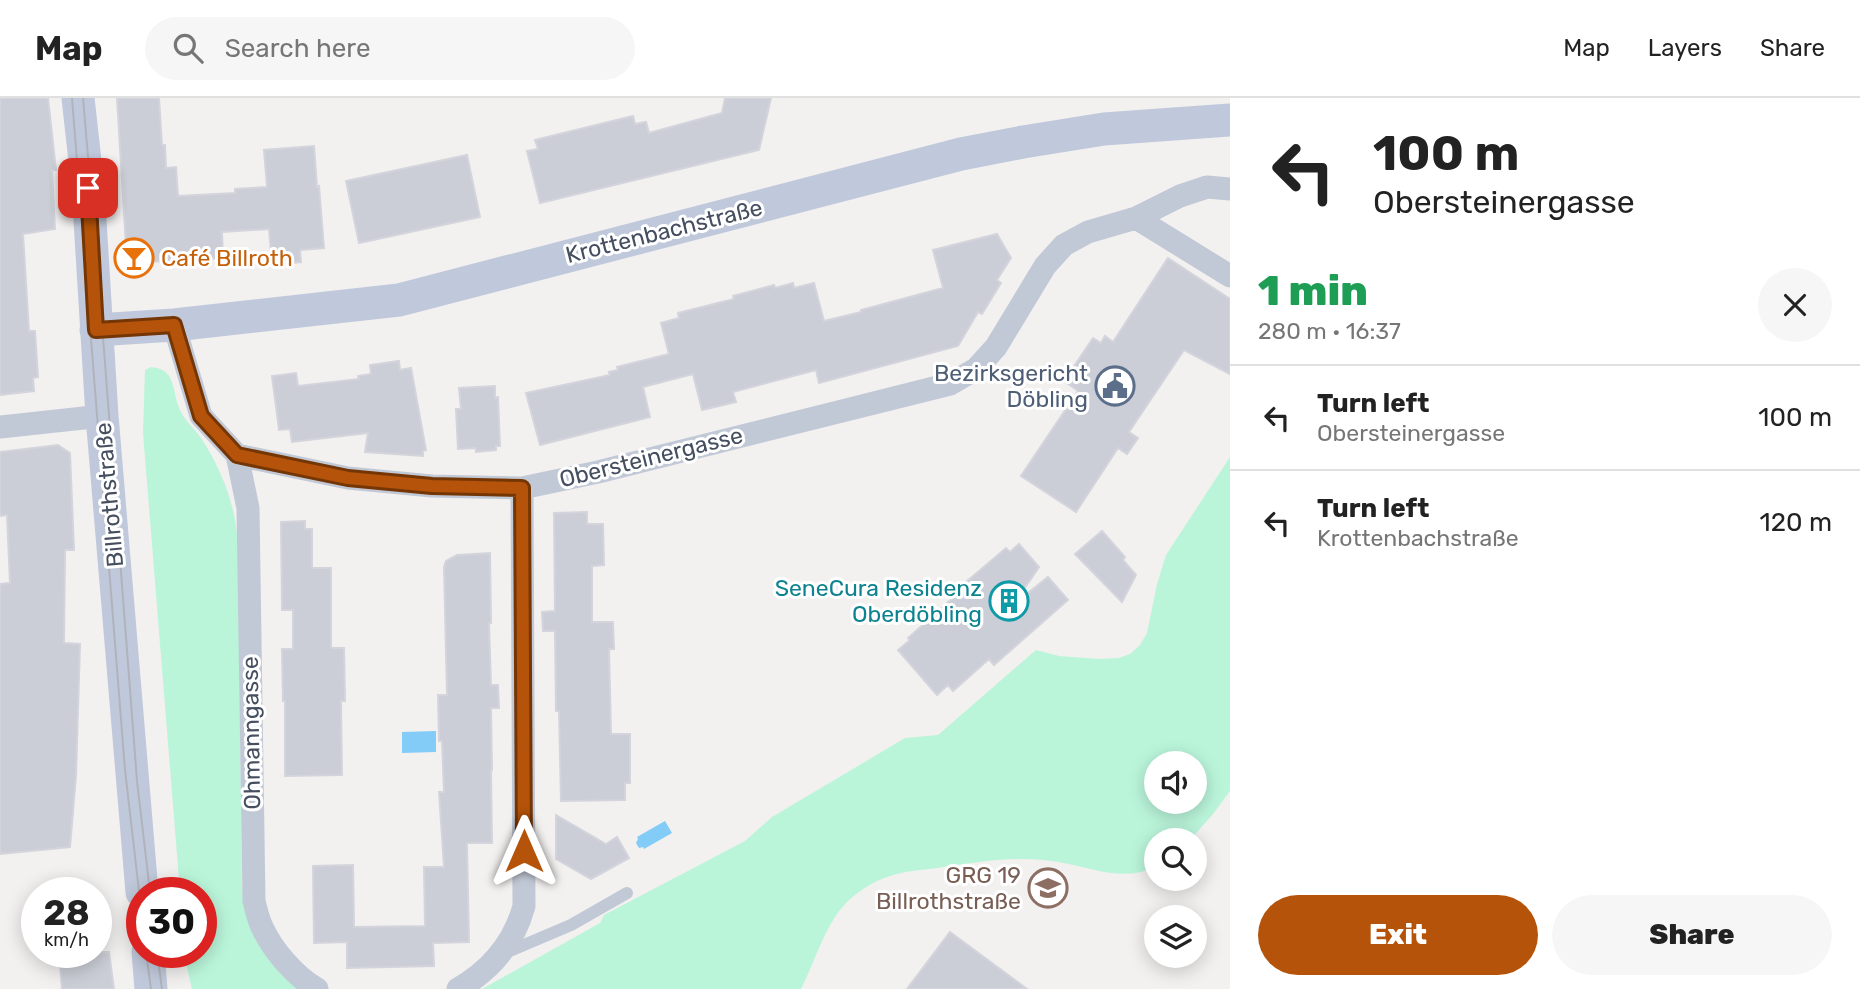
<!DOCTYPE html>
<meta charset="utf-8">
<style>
body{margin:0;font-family:Rubik,sans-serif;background:#f6f6f6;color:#222;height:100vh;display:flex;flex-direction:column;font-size:26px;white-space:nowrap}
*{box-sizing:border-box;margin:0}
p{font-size:23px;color:#767676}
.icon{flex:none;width:38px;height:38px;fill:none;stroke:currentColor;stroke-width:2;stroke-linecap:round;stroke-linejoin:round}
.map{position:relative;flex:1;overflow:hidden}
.panel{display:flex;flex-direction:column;background:#fff;width:630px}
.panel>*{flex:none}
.hud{background:#fff;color:#222;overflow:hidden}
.controls{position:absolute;left:1144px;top:653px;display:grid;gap:14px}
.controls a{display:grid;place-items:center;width:63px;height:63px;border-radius:50%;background:#fff;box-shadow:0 4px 18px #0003;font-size:35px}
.speed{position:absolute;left:21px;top:779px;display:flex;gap:14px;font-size:35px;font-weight:700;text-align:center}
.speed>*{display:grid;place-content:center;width:91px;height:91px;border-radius:50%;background:#fff;box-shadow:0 4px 18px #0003;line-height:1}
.speed small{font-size:18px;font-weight:400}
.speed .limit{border:10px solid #d22;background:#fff;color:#111}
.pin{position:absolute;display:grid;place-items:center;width:60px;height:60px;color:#fff;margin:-30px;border-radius:14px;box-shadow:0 4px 10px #0006}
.me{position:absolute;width:77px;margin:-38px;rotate:0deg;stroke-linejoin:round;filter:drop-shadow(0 0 5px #0008)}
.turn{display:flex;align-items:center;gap:24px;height:147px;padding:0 28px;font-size:32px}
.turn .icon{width:91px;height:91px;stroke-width:2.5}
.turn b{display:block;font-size:49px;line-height:60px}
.round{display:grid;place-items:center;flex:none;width:74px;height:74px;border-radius:37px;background:#f6f6f6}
.overview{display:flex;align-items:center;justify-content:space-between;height:119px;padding:0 28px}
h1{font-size:42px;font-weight:800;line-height:52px;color:#1e9e55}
.action{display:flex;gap:14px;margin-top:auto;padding:14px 28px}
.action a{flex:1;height:80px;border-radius:42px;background:#b45309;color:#fff;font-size:28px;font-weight:800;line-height:80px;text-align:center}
.action a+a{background:#f6f6f6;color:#222}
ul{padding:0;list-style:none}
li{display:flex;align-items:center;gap:21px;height:105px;padding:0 28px;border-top:2px solid #e0e0e0}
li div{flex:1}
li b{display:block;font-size:26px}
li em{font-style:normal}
header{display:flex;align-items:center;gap:42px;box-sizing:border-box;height:98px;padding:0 35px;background:#fff;border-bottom:2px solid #e0e0e0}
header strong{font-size:33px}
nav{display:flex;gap:38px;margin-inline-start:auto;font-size:24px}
.search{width:490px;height:63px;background:#f6f6f6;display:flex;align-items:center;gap:18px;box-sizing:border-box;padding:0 24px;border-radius:38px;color:#767676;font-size:26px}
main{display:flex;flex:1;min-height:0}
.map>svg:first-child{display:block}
.green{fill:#baf5da;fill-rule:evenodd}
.water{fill:#82ccf7}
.building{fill:#cbced6;stroke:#d3d4dc;stroke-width:2}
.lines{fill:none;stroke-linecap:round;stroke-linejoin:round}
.lane{stroke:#c2c9d6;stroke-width:12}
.street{stroke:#c2c9d6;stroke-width:23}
.secondary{stroke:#c0c9db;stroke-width:33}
.tram{stroke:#b1b3bb;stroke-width:2}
.route-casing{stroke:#753606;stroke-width:18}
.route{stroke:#b45309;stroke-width:12}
.labels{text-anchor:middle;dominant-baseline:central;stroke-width:6;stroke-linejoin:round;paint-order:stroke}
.street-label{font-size:23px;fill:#454f60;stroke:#fff}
.food-label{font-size:23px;fill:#c56008;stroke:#fff;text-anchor:start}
.service-label{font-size:23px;fill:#4e5e75;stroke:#fff;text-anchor:end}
.culture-label{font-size:23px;fill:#0d838f;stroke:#fff;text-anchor:end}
.education-label{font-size:23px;fill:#785e54;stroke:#fff;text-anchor:end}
</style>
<header>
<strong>Map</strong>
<div class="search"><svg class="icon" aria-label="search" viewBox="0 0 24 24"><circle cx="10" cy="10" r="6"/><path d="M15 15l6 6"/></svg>Search here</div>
<nav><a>Map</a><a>Layers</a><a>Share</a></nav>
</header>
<main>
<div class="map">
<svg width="1230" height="891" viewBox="0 0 1230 891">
<rect width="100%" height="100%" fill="#f3f0f0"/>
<path class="green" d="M151 269C178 271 171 295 181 314 186 324 195 331 201 340 222 372 236 408 238 447L242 790 245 804 299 891H192L186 866 185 854H201V794H180L143 335 145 272Z
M1230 359V693L1213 716 1190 742H1157V767C1129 785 1094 771 1064 765 1022 756 978 764 937 770 922 772 904 773 890 778 873 783 857 794 845 806 824 829 815 864 801 891H482L600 825 604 817 745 743 772 719 905 640 938 637 1036 552 1059 558 1099 561 1119 560 1130 556 1140 547 1147 535 1157 486 1166 457ZM1157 665H1195V704H1157Z"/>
<path class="water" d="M436 633V654L402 655V634Z
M665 723 672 735 644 751 643 749 639 750 636 745 638 741 637 739Z"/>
<path class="building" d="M0 0H48L56 72H52L55 131 23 136 29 233H35L38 279 33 280 34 293 0 297Z
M117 0H159L162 47H165L166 70 176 69 178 98 235 95V91L267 89 264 52 314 48 317 89 319 88 324 150 300 152 301 164 272 167 269 131 222 134 223 160 127 165Z
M725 0H771L759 52 540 105 527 53 538 51 535 42 633 18 635 26 646 24 649 35 722 15Z
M467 57 480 119 359 145 346 83Z
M997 136 1011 160 997 182 1001 185 982 216 978 214 958 248 819 285 816 272 733 294 736 304 702 312 693 276 643 289 650 319 540 347 526 295 610 277 609 274 618 272 617 269 669 256 661 225 679 220 678 215 734 201 733 198 774 187 775 190 793 185 794 190 814 185 824 223 861 214V212L943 190 933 152Z
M1168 160 1230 201V276L1184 252 1129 334 1138 340 1127 356 1118 350 1076 414 1021 378 1078 293 1064 283 1093 240 1101 245 1105 238 1113 244Z
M399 263 400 272 411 270 426 352 423 353V358L365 354 368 335 292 344 290 331 279 332 272 278 296 275 298 288 359 281 358 278 371 276 370 267Z
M495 288V300L498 299 500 348H496V352L476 354V350L458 351 456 311H461L459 290Z
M58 347 70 355 74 452H65L64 545 80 546 76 678 70 749 0 756V486L10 485 7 417 0 418V354Z
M587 414V426H603L604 467 592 468V524H613L614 551H609L611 636H630V685H625V702L561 703 559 613H556L555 533H543L542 514 555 513 554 415Z
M305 423V431H312V470H331V550H344L345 603H341L342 677 285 678V603H283L282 551H293V512H282L281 424Z
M1102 433 1125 459 1123 462 1136 477 1122 504 1075 456Z
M1019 446 1039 469 1013 507 1048 479 1068 502 994 567 989 561 953 593 948 587 937 597 898 552 910 542 908 540 956 497 954 495 966 484 1006 450 1010 454Z
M490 455 491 525H489L491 587H498L499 610H491L492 672H491L492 745H467L469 844 433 845 434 868 347 870V844L314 845 313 768 353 767 354 829 425 828 424 769H444L439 694H444L442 643H439L438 597H447L444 469 446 463 457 457Z
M556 717 606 746 617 739 629 760 591 781 556 761Z
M950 834 1027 891H907Z
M59 854H109L114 891H62Z"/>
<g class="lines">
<path class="lane" d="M505 855 571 827 627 795"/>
<path class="street" d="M1136 120 1230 178
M174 227 201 318 237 357 348 380 432 388 522 390 598 374 950 286 976 271 996 249 1045 168 1064 147 1088 134 1136 120 1180 98 1207 89 1230 91
M0 329 102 318
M237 357 248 410 254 803C256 811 258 821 262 829 273 853 295 878 317 891
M458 891C491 872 514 845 524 808L522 390"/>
<path class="secondary" d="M78 0 88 90 102 318 142 794
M96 232 174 227 399 202 961 56 1023 44 1104 31 1230 22
M148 854 151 891"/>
<path class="tram" d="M72 0 125 672 142 819
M83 0 100 200 137 683 150 794
M146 854 151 891
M157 854 162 891"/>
</g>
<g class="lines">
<g class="route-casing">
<path id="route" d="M88 90 96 232 174 227 201 318 237 357 348 380 432 388 522 390 524 753"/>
</g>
<use href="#route" class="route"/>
</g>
<defs>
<g id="bar-ring" transform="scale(2.0125)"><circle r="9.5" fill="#fff" stroke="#e8710a" stroke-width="1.5"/><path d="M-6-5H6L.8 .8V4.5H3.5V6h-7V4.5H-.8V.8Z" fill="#e8710a"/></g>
<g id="civic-ring" transform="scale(2.0125)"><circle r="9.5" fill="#fff" stroke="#5c6f8a" stroke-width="1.5"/><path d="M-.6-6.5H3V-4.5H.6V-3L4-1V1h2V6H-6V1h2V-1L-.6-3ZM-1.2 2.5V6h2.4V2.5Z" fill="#5c6f8a"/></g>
<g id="building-ring" transform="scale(2.0125)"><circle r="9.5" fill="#fff" stroke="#0f9aa8" stroke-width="1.5"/><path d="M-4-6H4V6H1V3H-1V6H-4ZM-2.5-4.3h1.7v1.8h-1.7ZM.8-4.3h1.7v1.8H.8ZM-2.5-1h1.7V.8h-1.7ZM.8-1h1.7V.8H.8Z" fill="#0f9aa8"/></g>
<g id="school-ring" transform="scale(2.0125)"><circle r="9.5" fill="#fff" stroke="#8d6e63" stroke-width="1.5"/><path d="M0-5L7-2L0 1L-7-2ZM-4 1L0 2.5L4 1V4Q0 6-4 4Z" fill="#8d6e63"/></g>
</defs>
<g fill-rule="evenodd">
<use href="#bar-ring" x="134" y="160"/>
<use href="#civic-ring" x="1115" y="288"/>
<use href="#building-ring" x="1009" y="503"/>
<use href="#school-ring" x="1048" y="790"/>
</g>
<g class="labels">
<g class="street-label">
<text transform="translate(664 133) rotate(-14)">Krottenbachstraße</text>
<text transform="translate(651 359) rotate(-14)">Obersteinergasse</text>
<text transform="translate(109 397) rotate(-95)">Billrothstraße</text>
<text transform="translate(251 635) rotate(-91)">Ohmanngasse</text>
</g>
<g class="food-label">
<text x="161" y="160">Café Billroth</text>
</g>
<g class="service-label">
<text x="1088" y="275">Bezirksgericht<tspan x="1088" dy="26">Döbling</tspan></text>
</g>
<g class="culture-label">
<text x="982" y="490">SeneCura Residenz<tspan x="982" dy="26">Oberdöbling</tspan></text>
</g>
<g class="education-label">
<text x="1021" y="777">GRG 19<tspan x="1021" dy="26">Billrothstraße</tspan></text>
</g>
</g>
</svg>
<div class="controls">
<a><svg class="icon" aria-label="sound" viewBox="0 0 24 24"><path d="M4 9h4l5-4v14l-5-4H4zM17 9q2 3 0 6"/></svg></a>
<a><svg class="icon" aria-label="search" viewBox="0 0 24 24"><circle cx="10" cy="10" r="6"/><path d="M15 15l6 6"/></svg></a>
<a><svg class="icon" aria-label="layers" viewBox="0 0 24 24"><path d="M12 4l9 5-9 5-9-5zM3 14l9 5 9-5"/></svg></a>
</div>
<div class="speed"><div>28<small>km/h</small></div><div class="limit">30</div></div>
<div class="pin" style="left:88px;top:90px;background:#d93025"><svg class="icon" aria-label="arrive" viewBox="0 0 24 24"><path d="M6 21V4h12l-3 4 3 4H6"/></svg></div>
<svg class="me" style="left:524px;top:753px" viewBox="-20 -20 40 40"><path d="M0-17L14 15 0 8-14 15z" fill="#b45309" stroke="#fff" stroke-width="4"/></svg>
</div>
<section class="panel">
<div class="hud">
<div class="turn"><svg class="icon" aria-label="left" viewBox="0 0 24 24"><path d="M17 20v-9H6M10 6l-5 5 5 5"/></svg><div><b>100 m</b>Obersteinergasse</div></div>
</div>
<div class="overview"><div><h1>1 min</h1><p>280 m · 16:37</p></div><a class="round"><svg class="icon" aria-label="close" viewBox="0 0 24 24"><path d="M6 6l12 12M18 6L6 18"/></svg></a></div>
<ul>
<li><svg class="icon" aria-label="left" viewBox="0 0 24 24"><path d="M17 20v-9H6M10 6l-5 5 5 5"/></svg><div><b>Turn left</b><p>Obersteinergasse</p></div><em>100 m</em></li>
<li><svg class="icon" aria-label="left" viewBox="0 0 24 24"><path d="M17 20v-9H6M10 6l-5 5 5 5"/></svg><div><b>Turn left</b><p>Krottenbachstraße</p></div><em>120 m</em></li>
</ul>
<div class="action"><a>Exit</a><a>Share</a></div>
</section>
</main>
